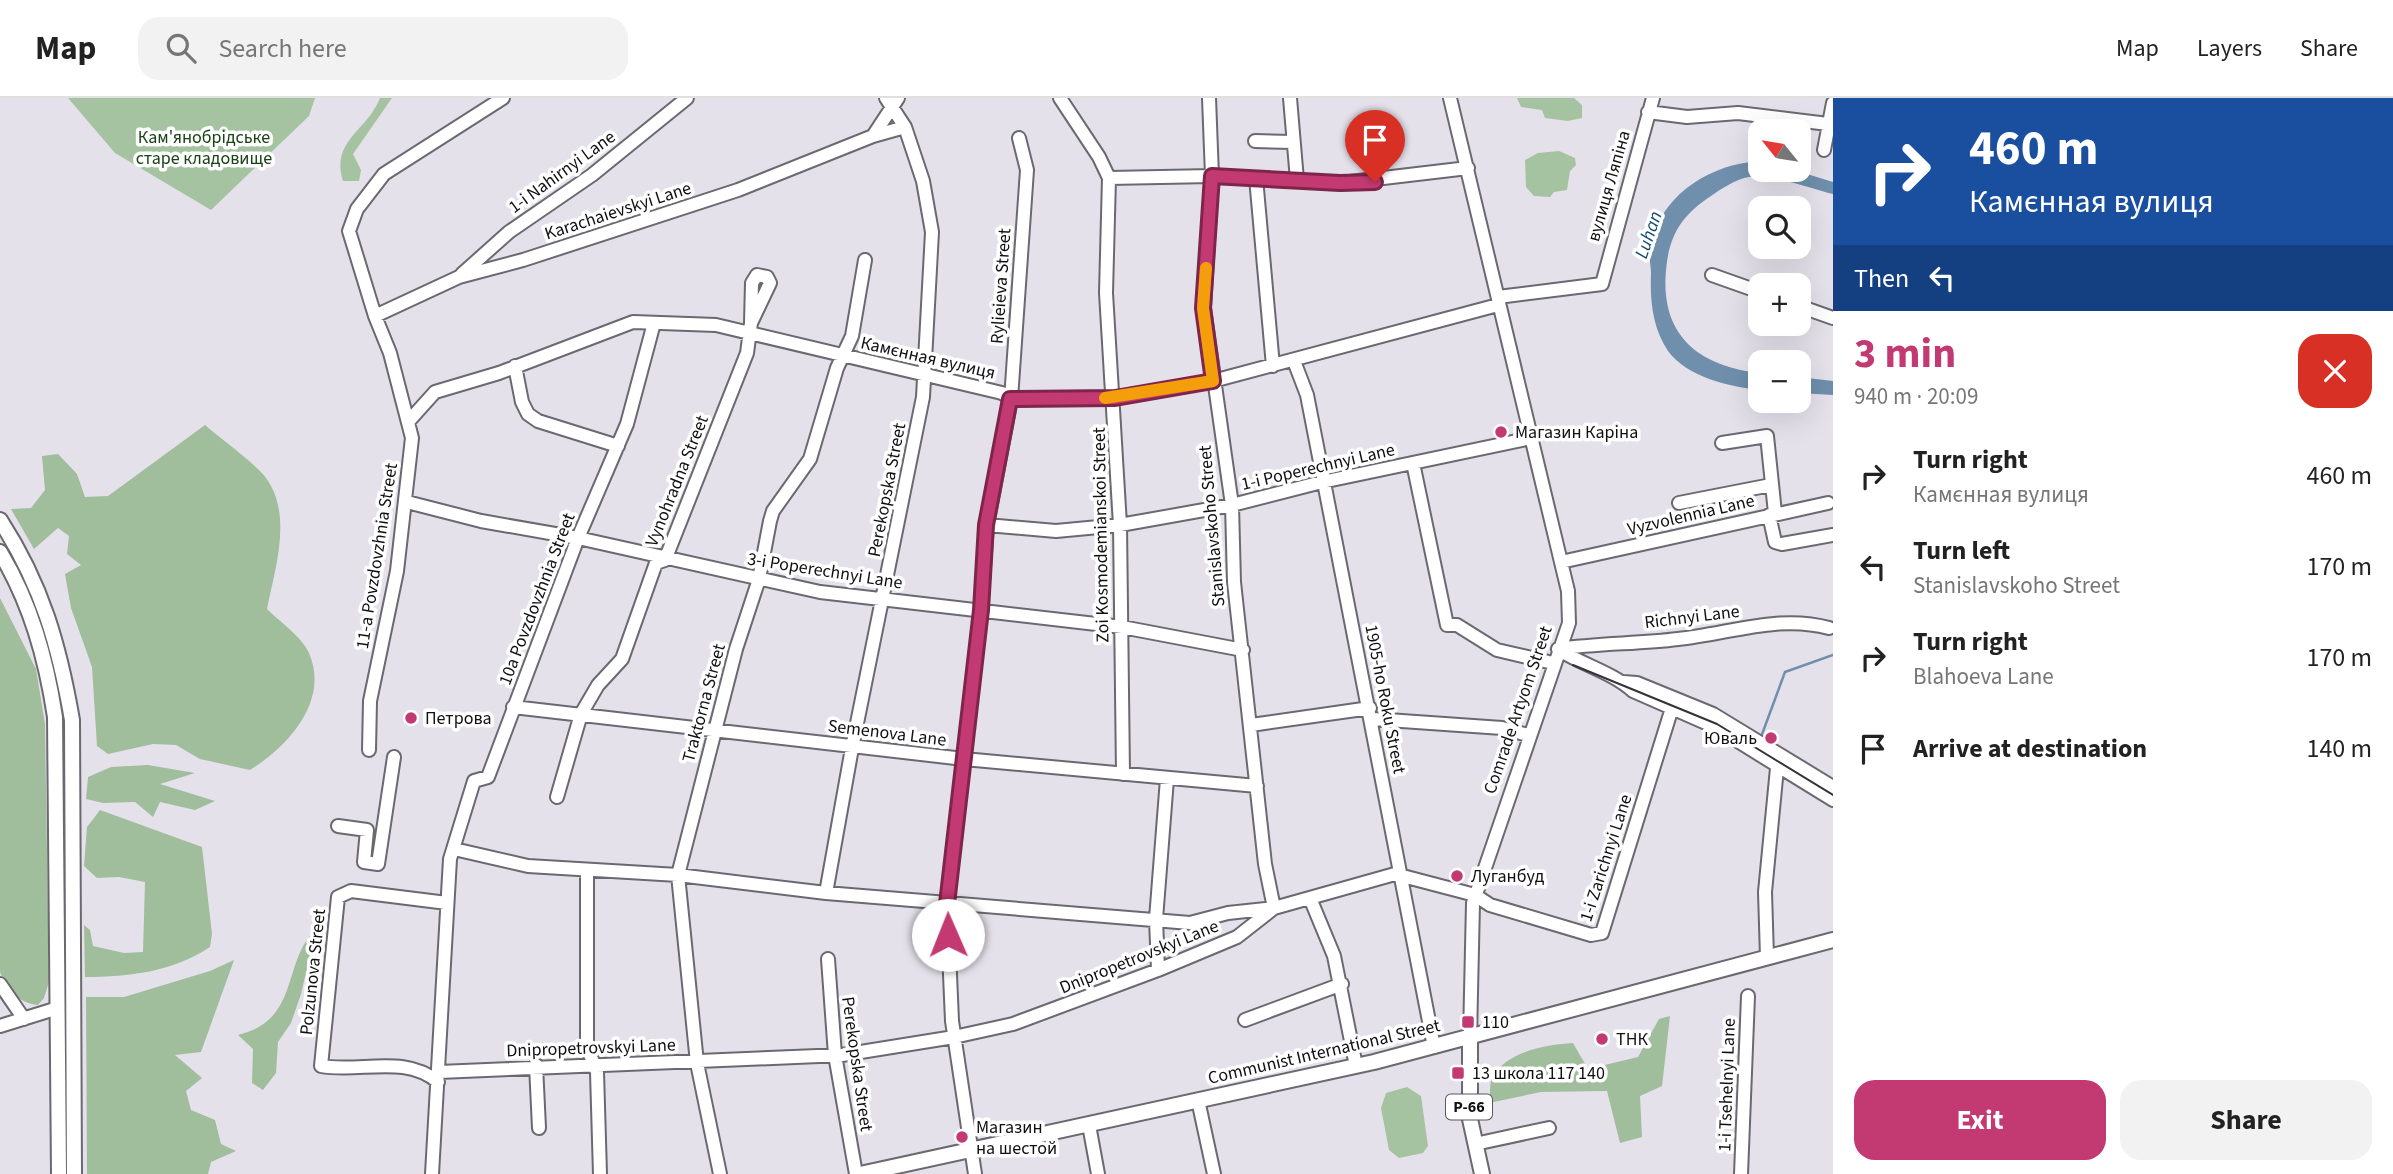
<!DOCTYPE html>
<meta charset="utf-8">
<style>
body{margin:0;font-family:"Source Sans 3",sans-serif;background:#f2f2f2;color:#222;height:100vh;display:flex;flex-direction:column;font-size:26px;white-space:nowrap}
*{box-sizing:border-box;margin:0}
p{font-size:23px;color:#767676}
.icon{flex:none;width:38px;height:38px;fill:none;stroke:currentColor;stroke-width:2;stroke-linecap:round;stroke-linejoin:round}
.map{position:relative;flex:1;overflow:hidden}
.side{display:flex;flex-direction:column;background:#fff;width:560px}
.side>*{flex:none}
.guide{background:#1a4fa0;color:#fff;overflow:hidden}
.needle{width:46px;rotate:300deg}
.tools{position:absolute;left:1748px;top:21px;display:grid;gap:14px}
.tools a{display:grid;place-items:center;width:63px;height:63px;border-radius:14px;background:#fff;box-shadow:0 7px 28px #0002;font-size:35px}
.pin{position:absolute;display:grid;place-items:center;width:60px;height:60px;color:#fff;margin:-72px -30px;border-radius:50% 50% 50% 0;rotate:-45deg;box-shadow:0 0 7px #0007}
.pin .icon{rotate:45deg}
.me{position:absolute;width:77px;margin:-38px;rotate:359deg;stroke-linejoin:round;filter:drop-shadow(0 0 5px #0008)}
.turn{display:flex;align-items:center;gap:24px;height:147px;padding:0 21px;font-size:32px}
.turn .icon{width:91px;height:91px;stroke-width:2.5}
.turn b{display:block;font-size:49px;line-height:60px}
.then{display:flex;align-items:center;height:66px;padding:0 21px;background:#0003;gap:14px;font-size:26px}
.round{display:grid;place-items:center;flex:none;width:74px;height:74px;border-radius:21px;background:#f2f2f2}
.headline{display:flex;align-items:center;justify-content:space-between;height:119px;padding:0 21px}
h1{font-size:42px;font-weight:700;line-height:52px;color:#c33972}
.primary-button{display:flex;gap:14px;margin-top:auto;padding:14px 21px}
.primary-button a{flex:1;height:80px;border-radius:21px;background:#c33972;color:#fff;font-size:28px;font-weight:700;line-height:80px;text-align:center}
.primary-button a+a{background:#f2f2f2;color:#222}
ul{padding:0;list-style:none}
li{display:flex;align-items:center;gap:21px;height:91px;padding:0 21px}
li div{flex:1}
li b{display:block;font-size:26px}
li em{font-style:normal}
header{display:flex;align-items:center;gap:42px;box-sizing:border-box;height:98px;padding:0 35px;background:#fff;border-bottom:2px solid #e0e0e0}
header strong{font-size:33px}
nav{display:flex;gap:38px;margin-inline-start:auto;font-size:24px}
.search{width:490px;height:63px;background:#f2f2f2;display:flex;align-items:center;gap:18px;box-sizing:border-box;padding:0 24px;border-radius:21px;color:#767676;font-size:26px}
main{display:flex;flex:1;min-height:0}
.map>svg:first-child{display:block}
.green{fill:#a5c2a1}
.forest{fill:#a0bd9c}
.water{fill:#6f8fac}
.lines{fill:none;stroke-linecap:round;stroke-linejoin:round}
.stream{stroke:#6f8fac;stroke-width:2.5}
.minor-casing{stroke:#6b6870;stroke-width:16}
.major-casing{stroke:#6b6870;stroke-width:18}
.minor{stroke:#fff;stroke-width:12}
.major{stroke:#fff;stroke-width:14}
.tram{stroke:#343237;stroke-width:2}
.route-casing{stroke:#7f254a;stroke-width:18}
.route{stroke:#c33972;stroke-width:12}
.slow{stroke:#f59e0b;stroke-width:12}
.poi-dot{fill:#c33972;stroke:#fff;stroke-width:2.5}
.labels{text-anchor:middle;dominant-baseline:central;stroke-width:7;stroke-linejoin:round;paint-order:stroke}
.shield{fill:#fff;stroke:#585759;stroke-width:2}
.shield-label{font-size:16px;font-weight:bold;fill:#100f12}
.park-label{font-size:18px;fill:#194215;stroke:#fff}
.street-label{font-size:18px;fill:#100f12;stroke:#fff}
.poi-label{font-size:18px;fill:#100f12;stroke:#fff;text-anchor:start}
.water-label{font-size:19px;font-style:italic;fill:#154a72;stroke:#fff}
</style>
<header>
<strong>Map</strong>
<div class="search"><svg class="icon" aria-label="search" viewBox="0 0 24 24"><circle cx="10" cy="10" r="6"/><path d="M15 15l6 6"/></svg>Search here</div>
<nav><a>Map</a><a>Layers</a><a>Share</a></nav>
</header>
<main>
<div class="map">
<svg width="1833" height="1076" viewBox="0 0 1833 1076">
<rect width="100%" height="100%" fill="#e5e1eb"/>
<path class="green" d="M68 0H315L309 18 211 112 115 55Z
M380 0H392L353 56 361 72 359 83H343C330 43 368 32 380 0Z
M1517 0H1574L1582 7V20L1568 23 1545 20 1542 12 1521 9Z
M1559 53 1575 60 1576 67 1570 73 1567 92 1554 94 1550 99 1534 98 1526 89 1525 62 1538 55Z
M64 930 67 934 68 1076H63Z
M1407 989 1421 998 1428 1048 1423 1055 1399 1060 1389 1052 1381 1010 1386 995Z"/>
<path class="forest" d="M205 327C221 341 255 365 266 380 293 417 275 470 267 511 279 523 302 539 309 555 330 604 287 649 250 672L200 661 176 647 153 646 108 656 97 648 92 569 71 510 65 476 81 467 67 456 69 438 58 430 34 451 11 411 31 410 45 392 42 358 58 356 77 376 85 399 108 398Z
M0 500 36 571 45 626 49 884 44 900 38 907C18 905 7 892 0 874Z
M148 667 195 675 160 686 215 703 195 712 160 704 153 719 135 704 103 705 86 701 88 679 111 669Z
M100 712 202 749 212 836 210 849C172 874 129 879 85 879L84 827 90 832 93 848 124 855 143 854 145 784 119 779 97 780 84 768 87 729Z
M316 831 301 896 291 925 278 944 276 975 263 992 252 985 253 951 238 937C301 922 281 864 316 831Z
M234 862 201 954 175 957 202 980 186 993 191 1012 215 1022 221 1046 236 1053 211 1064 208 1076H87L86 899H124L210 873Z
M1670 918 1662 988 1640 998 1642 1039 1620 1045 1607 993 1541 994 1489 1005 1491 980C1507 953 1545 947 1573 945L1588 971 1638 959 1659 921Z"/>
<path class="water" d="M1750 64 1760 65V72H1794L1833 84V96C1808 90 1775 76 1749 79 1736 81 1721 91 1711 98 1682 117 1669 137 1666 172 1660 238 1699 268 1760 275V292C1730 289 1687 279 1668 253 1652 229 1650 202 1651 175 1651 167 1648 157 1650 148 1660 100 1704 70 1750 64Z
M1799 279 1833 283V297L1799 295Z"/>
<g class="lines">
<path class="stream" d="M1761 639 1785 574 1833 557"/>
<g class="minor-casing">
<path id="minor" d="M1060 0 1099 59 1109 80 1106 195 1120 427 1123 676
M1209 0 1212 78 1204 210 1232 407 1234 484 1265 766 1274 810
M1290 0 1297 82
M1450 0 1561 464 1568 493 1569 525 1473 805 1470 940
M1648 14 1687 19 1738 15 1828 26
M873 38 905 29
M1255 43 1293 44
M1824 52 1833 5
M1109 80 1212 78 1341 85 1468 70
M1256 80 1273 268
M462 176 509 134 592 77 687 0
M1712 177 1760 194
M1498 199 1602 186 1653 0
M1799 208 1833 220
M375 218 459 179 523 162 738 92 873 38 898 0
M1294 263 1307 297 1434 949
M515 268 522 304 528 316 538 323 618 348
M408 324 435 294 499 275 633 224 716 227 1002 295 1011 301 1115 300 1213 283 1498 207
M1722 345 1767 338 1775 415
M1413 365 1447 527H1457L1497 552 1553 565
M407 404 481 423 578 440 820 494 1122 529 1243 552
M1679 405 1771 387
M1769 417 1775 444 1782 446 1833 437
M987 427 1056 433 1120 427 1232 407 1322 384 1531 340
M1561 464 1828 405
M1558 551C1582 567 1612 574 1633 593L1715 629 1833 702
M1558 551C1598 545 1638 546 1678 541 1728 536 1779 516 1829 530
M1623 584 1637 585 1713 616 1833 689
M513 609 964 661 1257 688
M1373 621 1502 630 1528 637
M1251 627 1370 610
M369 652 370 603 397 473 412 340 390 255 375 218 349 133 357 111 384 76 503 0
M557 699 581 616 598 587 622 561 656 465 665 462 747 255 751 225 770 185 767 179 757 177 752 185 751 225
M338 728 367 732 364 764 378 766 394 659
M454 751 528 768 678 777 826 795 1190 825 1228 815 1274 810 1395 776 1475 797 1490 807 1591 837 1602 835 1672 610
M587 773V949L597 974 600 1076
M826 795 852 650 923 299 932 134 923 83 905 29 886 0
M1310 800 1334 858 1356 968
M1767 859 1765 794 1777 670
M828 861 835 957 856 1076
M1158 872 1156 821 1167 681
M0 886 24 921
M1245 922 1342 886
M0 928 58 910
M536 967 539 1030
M439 974 842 957 954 939 1013 926 1158 872 1237 839 1274 810
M438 984C405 956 360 975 321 968L338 799 351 793 447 805
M1198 1002 1214 1076
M1089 1027 1098 1076
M1475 1046 1549 1030
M432 1076 450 761 474 683 488 679 578 440 627 326 654 225
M720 1076 697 965 678 777 736 551 759 481 770 423 773 413 810 361 837 270 852 238 865 162
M975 1076 952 923 947 806 981 511 987 427 1011 301 1027 72 1019 40
M1741 1076 1748 898"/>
</g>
<g class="major-casing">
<path id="major" d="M0 422C42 487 59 547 72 622L74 1076
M0 454C31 506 46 560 55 619L59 1076
M1470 940V1021L1482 1076
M860 1076 1374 964 1833 842"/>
</g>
<use href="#minor" class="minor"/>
<use href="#major" class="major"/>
<path class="tram" d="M1573 567 1717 626 1833 697"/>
</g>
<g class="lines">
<g class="route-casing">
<path id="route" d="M948 837 947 806 981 512 986 427 1010 301 1115 300 1213 283 1203 210 1212 78 1340 85 1375 84"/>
</g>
<use href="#route" class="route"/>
<path class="slow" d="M1105 300 1213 283 1203 210 1206 170"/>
</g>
<g class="poi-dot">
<circle cx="1501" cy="334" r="7"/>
<circle cx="411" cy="620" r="7"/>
<circle cx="1771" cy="640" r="7"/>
<circle cx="1457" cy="778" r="7"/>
<rect x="1461" y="917" width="14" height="14" rx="3.5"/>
<circle cx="1602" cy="941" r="7"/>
<rect x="1451" y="968" width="14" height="14" rx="3.5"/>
<circle cx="962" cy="1039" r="7"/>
</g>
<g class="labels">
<rect class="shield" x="1446" y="996.5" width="46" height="25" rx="5"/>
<g class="shield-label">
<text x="1469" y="1009">Р-66</text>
</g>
<g class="park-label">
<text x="204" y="39">Кам'янобрідське<tspan x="204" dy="21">старе кладовище</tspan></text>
</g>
<g class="street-label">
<text transform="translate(562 74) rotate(-36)">1-i Nahirnyi Lane</text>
<text transform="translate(1609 88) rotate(-74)">вулиця Ляпіна</text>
<text transform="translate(618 113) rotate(-18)">Karachaievskyi Lane</text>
<text transform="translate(1001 188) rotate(-86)">Rylieieva Street</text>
<text transform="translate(928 260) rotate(13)">Камєнная вулиця</text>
<text transform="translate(1318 369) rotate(-13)">1-i Poperechnyi Lane</text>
<text transform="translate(677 383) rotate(-68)">Vynohradna Street</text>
<text transform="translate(887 392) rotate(-79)">Perekopska Street</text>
<text transform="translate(1691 417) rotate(-13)">Vyzvolennia Lane</text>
<text transform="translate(1212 428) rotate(-95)">Stanislavskoho Street</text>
<text transform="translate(1101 437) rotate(-91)">Zoi Kosmodemianskoi Street</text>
<text transform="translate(377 458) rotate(-81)">11-a Povzdovzhnia Street</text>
<text transform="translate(825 473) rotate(9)">3-i Poperechnyi Lane</text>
<text transform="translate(537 501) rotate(-69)">10a Povzdovzhnia Street</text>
<text transform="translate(1692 519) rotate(-7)">Richnyi Lane</text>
<text transform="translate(1385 601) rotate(79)">1905-ho Roku Street</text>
<text transform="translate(704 605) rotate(-75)">Traktorna Street</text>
<text transform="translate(1518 612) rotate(-71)">Comrade Artyom Street</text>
<text transform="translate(887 635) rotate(7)">Semenova Lane</text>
<text transform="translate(1606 760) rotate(-72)">1-i Zarichnyi Lane</text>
<text transform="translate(1139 859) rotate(-22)">Dnipropetrovskyi Lane</text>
<text transform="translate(313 874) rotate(-84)">Polzunova Street</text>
<text transform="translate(591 950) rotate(-2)">Dnipropetrovskyi Lane</text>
<text transform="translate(1324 954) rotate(-13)">Communist International Street</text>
<text transform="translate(857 966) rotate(82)">Perekopska Street</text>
<text transform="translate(1727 987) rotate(-88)">1-i Tsehelnyi Lane</text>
</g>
<g class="poi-label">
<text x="1515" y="334">Магазин Каріна</text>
<text x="425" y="620">Петрова</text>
<text x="1757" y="640" text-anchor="end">Юваль</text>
<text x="1471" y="778">Луганбуд</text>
<text x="1482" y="924">110</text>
<text x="1616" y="941">ТНК</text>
<text x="1472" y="975">13 школа 117 140</text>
<text x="976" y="1029">Магазин<tspan x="976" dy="21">на шестой</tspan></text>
</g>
<g class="water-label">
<text transform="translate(1649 137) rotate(-71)">Luhan</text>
</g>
</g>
</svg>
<div class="tools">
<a><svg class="needle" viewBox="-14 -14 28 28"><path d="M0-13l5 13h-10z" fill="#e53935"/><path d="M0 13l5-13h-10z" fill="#767676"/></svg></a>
<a><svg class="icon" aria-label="search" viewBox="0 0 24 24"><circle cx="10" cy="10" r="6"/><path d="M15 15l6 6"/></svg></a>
<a>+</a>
<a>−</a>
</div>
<div class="pin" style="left:1375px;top:84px;background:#d93025"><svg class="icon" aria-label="arrive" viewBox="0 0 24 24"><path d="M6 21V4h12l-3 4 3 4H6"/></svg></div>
<svg class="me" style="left:948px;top:837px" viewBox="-20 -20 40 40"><circle r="19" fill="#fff"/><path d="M0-13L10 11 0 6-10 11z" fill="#c33972"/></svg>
</div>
<section class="side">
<div class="guide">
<div class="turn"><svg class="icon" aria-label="right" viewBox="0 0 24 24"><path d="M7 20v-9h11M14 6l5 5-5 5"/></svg><div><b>460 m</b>Камєнная вулиця</div></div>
<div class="then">Then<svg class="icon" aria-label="left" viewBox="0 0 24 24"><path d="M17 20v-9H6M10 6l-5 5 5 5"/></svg></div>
</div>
<div class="headline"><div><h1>3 min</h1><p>940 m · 20:09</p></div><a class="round" style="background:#d93025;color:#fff"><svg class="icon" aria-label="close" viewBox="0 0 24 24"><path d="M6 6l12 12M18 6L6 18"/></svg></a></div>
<ul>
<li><svg class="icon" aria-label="right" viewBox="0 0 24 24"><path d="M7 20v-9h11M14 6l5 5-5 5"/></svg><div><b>Turn right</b><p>Камєнная вулиця</p></div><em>460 m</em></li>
<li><svg class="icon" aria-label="left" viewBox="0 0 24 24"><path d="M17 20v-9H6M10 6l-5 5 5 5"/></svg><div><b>Turn left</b><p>Stanislavskoho Street</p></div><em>170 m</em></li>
<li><svg class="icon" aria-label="right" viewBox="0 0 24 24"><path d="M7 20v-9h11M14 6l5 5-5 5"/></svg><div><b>Turn right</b><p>Blahoeva Lane</p></div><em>170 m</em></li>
<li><svg class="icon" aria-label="arrive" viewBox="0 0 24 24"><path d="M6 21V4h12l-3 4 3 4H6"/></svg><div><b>Arrive at destination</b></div><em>140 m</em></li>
</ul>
<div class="primary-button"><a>Exit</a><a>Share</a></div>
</section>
</main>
